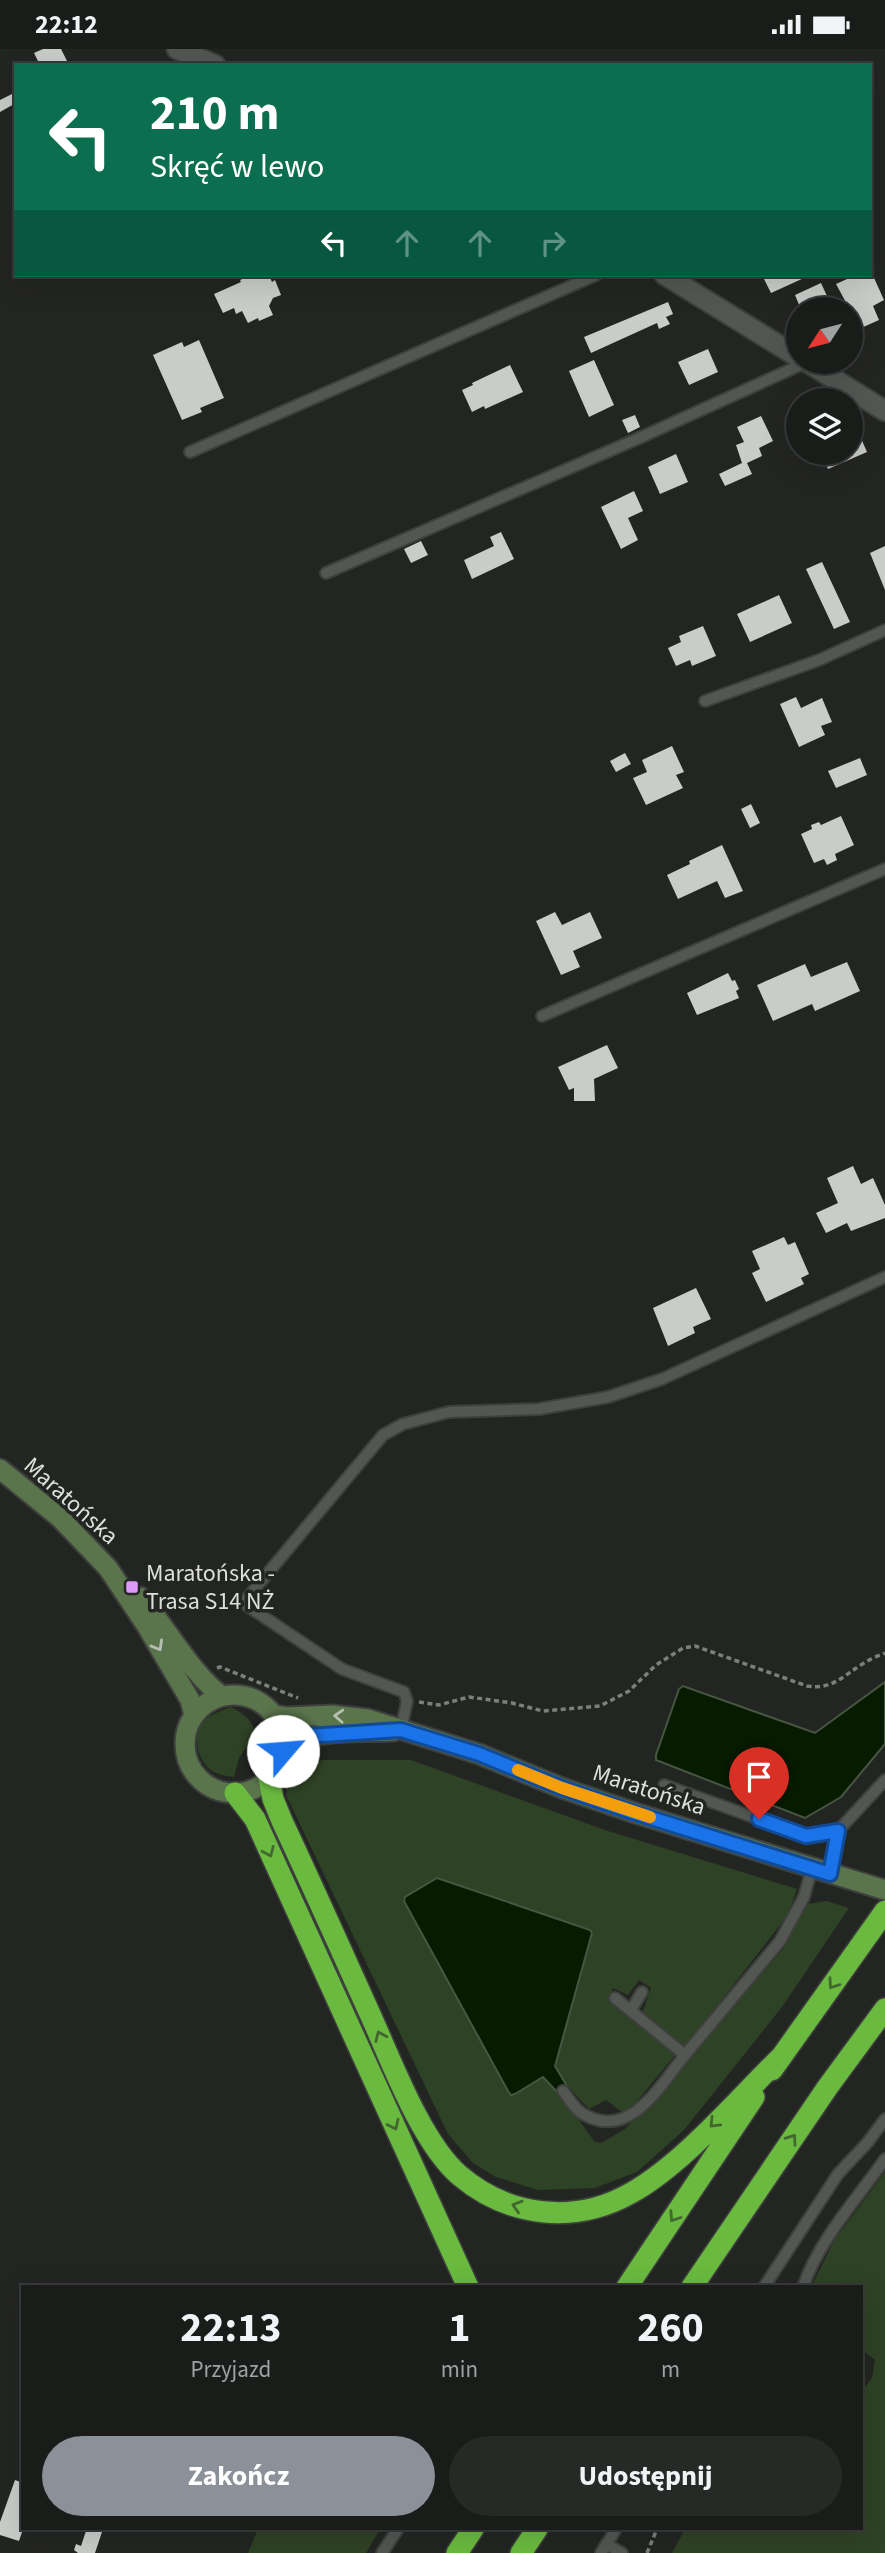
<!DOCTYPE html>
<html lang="pl">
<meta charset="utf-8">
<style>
body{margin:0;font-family:"Source Sans 3",sans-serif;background:#272927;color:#f1f3f6;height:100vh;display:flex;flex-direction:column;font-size:26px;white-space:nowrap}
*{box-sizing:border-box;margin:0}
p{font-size:23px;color:#9fa1a2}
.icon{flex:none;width:38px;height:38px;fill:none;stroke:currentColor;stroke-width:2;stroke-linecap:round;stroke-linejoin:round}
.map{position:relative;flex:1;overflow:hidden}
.details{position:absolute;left:21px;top:2236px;width:842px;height:245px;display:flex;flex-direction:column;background:#1a1c1a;border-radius:0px;box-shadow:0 7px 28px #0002,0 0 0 2px #383a39}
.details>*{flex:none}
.guide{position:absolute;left:14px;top:14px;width:858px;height:214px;border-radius:0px;box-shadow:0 7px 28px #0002,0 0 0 2px #383a39;background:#0b6e4f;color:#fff;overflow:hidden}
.needle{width:46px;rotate:234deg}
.tools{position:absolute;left:786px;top:248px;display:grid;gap:14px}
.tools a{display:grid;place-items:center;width:77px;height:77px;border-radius:50%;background:#1a1c1a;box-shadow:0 7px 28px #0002,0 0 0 2px #383a39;font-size:35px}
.pin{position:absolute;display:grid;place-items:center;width:60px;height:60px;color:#fff;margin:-72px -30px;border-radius:50% 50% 50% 0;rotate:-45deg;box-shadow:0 0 7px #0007}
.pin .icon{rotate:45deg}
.me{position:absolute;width:77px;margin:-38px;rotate:63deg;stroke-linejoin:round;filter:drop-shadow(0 0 5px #0008)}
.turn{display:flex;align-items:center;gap:24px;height:147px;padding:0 21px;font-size:32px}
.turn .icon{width:91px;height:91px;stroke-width:2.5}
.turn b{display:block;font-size:49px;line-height:60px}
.lanes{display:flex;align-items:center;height:66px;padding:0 21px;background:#0003;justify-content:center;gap:35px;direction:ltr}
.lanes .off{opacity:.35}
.eta{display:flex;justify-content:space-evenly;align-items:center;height:119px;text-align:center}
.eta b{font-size:42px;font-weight:700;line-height:49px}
.primary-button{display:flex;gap:14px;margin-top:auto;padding:14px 21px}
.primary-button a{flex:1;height:80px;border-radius:42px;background:#8c9099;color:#fff;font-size:28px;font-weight:700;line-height:80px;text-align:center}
.primary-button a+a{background:#272927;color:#f1f3f6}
.status{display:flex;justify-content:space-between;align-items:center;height:49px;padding:0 35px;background:#1a1c1a;direction:ltr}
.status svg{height:19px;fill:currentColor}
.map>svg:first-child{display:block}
.green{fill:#2e4225}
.water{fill:#071b00;stroke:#475642;stroke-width:2}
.building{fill:#c9ccc8}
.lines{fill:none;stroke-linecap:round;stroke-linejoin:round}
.service-casing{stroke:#3e403d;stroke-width:14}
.minor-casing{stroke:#3e403d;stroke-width:23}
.secondary-casing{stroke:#3e403d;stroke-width:23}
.motorway-casing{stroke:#3e403d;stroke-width:24}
.path{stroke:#7d7f7c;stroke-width:3.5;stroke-dasharray:5 3.5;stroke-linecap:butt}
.service{stroke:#535652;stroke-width:10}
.minor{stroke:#535652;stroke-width:19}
.secondary{stroke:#5a744c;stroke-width:19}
.motorway{stroke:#6aba3f;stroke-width:21}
.oneway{stroke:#b6bfb2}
.oneway2{stroke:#43682f}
.route-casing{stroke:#114b97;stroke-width:18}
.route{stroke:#1a73e8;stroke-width:12}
.slow{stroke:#f59e0b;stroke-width:12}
.poi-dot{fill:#dc99f5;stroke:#232522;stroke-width:2.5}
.labels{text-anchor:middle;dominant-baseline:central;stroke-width:7;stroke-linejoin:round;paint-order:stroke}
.street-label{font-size:24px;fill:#dddfdd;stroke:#232522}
.poi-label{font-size:24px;fill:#dddfdd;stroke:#232522;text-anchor:start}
</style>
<div class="status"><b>22:12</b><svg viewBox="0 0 49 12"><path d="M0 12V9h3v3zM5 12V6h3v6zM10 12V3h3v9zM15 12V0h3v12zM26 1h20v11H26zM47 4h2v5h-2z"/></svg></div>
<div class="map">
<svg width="885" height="2504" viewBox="0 0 885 2504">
<rect width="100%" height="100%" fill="#232522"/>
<path class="green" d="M231 1658C244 1665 251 1670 256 1684L239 1709 234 1728C227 1727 219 1726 212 1722 197 1712 191 1684 205 1671 211 1665 223 1661 231 1658Z
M322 1711H411L608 1782 797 1840 788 1866 685 1998 642 1965 651 1939 639 1931 628 1946 613 1939 609 1949 675 2006 626 2066 606 2051 589 2060 567 2037 559 2044 595 2093 601 2094 625 2080 783 1900 806 1855 827 1852 849 1859 782 1958 684 2081 637 2123 595 2139 538 2141 496 2128 473 2114 448 2085 286 1746 289 1720Z
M885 2123V2504H672L685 2480H861V2343L872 2329 875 2311 861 2300V2238H811L835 2190Z
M258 2480H380L366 2504H248Z"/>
<path class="water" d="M885 1633V1695L841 1748 805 1769 656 1711V1706L679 1640 683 1637 815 1684Z
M437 1829 590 1881 592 1884 555 2017 567 2037 558 2044 543 2028 515 2045 511 2046 508 2042 404 1852 405 1848Z"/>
<path class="building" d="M43 0H61L69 16H40L34 4Z
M16 43V54L0 63V51Z
M870 220 884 251 873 257 879 271 850 284V261L836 235 856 226H870Z
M251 226H269L272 233 275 231 281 246 273 249 269 257 273 266 259 272 258 269 248 274 242 262 236 265 234 259 223 264 214 245 241 233 240 231Z
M762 226H803L804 229 771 244Z
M821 234 827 247 800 258 795 246Z
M668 253 673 265 666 268 670 275 659 280 657 274 591 304 584 288Z
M199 291 224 349 200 359 202 363 182 371 153 306 182 293 184 298Z
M708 300 718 323 689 336 678 313Z
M594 311 614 356 589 368 569 322Z
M510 316 523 343 485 360 484 357 472 363 462 341 473 336 472 334Z
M635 366 640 378 628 384 622 371Z
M761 367 773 392 759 399 762 407 747 414 752 425 725 437 719 425 742 414 736 396 744 393 737 378Z
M856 378 867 403 828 420 822 404H850V381Z
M676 405 688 433 660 445 648 418Z
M634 442 643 462 628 469 638 491 621 500 601 458Z
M501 483 514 510 472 530 464 511 494 497 490 488Z
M421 492 428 506 411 514 404 500Z
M885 497V541L870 504Z
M822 513 850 573 834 580 806 520Z
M779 546 792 574 750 593 737 565Z
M703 577 716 607 692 617 690 611 676 617 668 599 681 593 679 587Z
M796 648 801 659 822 649 832 673 821 677 825 686 799 698 780 655Z
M672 697 684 723 676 726 683 739 646 756 633 729 647 723 642 711Z
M625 704 631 715 616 723 610 712Z
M860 709 867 726 836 739 828 722Z
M751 755 760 774 750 779 741 760Z
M841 767 854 796 835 805 837 811 827 816 824 810 814 814 801 785 812 780 811 776 819 773 821 776Z
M722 796 743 842 725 849 717 832 678 850 667 826 690 815 689 812Z
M555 863 562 876 590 863 602 889 573 902 580 918 561 926 536 872Z
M847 913 860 942 815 962 812 955 773 972 757 936 805 915 811 928Z
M728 924 732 932 735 931 739 940 736 942 739 949 697 966 687 944Z
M607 996 618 1019 594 1030 595 1052H574V1039L569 1041 558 1018Z
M853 1117 861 1135 873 1129 885 1156V1169L851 1182 847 1174 826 1184 816 1164 838 1154 827 1129Z
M784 1188 788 1196 795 1193 809 1225 801 1229 804 1235 766 1253 752 1224 760 1220 752 1202Z
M696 1239 711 1270 693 1278 695 1284 668 1297 653 1259Z
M15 2431 23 2434V2480L19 2492 0 2486V2473Z
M81 2480H103L95 2504H78L74 2501 76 2495 81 2497 86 2482Z"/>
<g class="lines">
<g class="service-casing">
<path id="service" d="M190 403 596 226
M326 524 637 390 807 313
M705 652 819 611 885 581
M542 967 885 820
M401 1681 407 1652 404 1643 342 1620 243 1554 383 1386 403 1375 449 1363 539 1360 608 1348 662 1330 885 1228
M664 1736 806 1787 838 1782
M830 1824 838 1782 885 1731
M631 1961 642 1943
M685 2006 780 1892 804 1848 812 1819
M563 2042C569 2050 576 2062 585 2066 631 2091 660 2036 685 2006L615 1949
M764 2238 838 2125 868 2093 885 2070
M803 2238C819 2191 856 2151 885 2110
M606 2495 622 2504
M382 2504 398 2480
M601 2504 616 2480"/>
</g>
<g class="minor-casing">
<path id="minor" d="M177 0 215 16
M665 226 798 308
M807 313 885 362"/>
</g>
<g class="secondary-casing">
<path id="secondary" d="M0 1420 60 1469 108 1519 146 1576 190 1651 194 1666
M140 1548C165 1576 193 1627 222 1647
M185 1695a49 49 0 1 1 98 0a49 49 0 1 1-98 0Z
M274 1666 287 1668 332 1666 368 1670 479 1705 562 1739 635 1764 885 1841
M283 1702C309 1678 359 1684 393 1682"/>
</g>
<g class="motorway-casing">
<path id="motorway" d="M269 1729 273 1750 282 1772C312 1836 341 1901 370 1965 391 2011 421 2093 459 2126 508 2168 575 2176 631 2144 683 2115 737 2051 780 2009
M235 1744 255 1770 468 2238
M772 2021 885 1862
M627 2238 754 2048
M692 2238 827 2039 885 1960
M457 2504 473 2480
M521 2504 537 2480"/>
</g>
<path class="path" d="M217 1619 220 1618 298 1649
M419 1653 439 1656 469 1648 512 1654 543 1662 600 1657 629 1642 656 1616 683 1599 695 1597 807 1637C833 1641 844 1626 864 1614 870 1610 878 1607 885 1604
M647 2504 657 2480"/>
<use href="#service" class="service"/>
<use href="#minor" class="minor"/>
<use href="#secondary" class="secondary"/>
<use href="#motorway" class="motorway"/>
</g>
<defs><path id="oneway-chevron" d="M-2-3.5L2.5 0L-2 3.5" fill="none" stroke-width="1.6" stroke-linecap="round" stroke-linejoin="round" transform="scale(1.75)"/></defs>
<g class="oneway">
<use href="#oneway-chevron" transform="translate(158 1597) rotate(60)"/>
<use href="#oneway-chevron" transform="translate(339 1667) rotate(-177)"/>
</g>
<g class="oneway2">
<use href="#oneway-chevron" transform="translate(269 1803) rotate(66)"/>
<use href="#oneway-chevron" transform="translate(833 1935) rotate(125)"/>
<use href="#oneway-chevron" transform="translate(380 1987) rotate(-114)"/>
<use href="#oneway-chevron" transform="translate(714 2074) rotate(135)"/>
<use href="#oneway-chevron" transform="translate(394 2076) rotate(65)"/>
<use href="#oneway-chevron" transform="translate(792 2090) rotate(-55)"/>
<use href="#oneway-chevron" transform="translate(517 2157) rotate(-163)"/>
<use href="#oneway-chevron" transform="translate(674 2168) rotate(124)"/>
</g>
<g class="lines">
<g class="route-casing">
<path id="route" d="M283 1702 291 1694 307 1687 401 1681 479 1705 562 1739 635 1764 830 1825 838 1782 806 1787 759 1770"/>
</g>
<use href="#route" class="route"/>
<path class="slow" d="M518 1721 562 1739 650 1768"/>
</g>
<rect class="poi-dot" x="125" y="1531" width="14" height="14" rx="3.5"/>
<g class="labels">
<g class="street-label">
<text transform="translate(71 1452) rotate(42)">Maratońska</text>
<text transform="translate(649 1741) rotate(18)">Maratońska</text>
</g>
<g class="poi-label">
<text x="146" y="1524">Maratońska -<tspan x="146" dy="28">Trasa S14 NŻ</tspan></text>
</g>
</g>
</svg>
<div class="tools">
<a><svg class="needle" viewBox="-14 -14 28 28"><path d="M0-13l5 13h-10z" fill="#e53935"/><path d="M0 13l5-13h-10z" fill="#9fa1a2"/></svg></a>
<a><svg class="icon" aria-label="layers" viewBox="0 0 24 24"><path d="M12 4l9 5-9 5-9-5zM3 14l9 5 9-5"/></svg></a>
</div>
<div class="pin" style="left:759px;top:1770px;background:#d93025"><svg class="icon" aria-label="arrive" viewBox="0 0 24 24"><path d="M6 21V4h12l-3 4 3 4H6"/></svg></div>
<svg class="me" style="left:283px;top:1702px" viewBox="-20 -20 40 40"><circle r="19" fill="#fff"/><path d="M0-13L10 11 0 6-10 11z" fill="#1a73e8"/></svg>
<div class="guide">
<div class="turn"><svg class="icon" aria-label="left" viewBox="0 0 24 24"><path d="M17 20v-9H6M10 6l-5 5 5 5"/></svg><div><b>210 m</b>Skręć w lewo</div></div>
<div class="lanes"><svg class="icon" aria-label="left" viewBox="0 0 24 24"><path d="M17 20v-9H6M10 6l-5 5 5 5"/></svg><svg class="icon off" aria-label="ahead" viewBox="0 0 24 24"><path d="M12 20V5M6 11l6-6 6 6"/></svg><svg class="icon off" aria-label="ahead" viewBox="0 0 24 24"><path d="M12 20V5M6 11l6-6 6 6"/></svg><svg class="icon off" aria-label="right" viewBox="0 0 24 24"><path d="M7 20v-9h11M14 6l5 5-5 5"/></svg></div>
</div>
<section class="details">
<div class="eta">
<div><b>22:13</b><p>Przyjazd</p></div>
<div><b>1</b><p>min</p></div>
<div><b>260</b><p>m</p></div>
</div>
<div class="primary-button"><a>Zakończ</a><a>Udostępnij</a></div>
</section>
</div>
